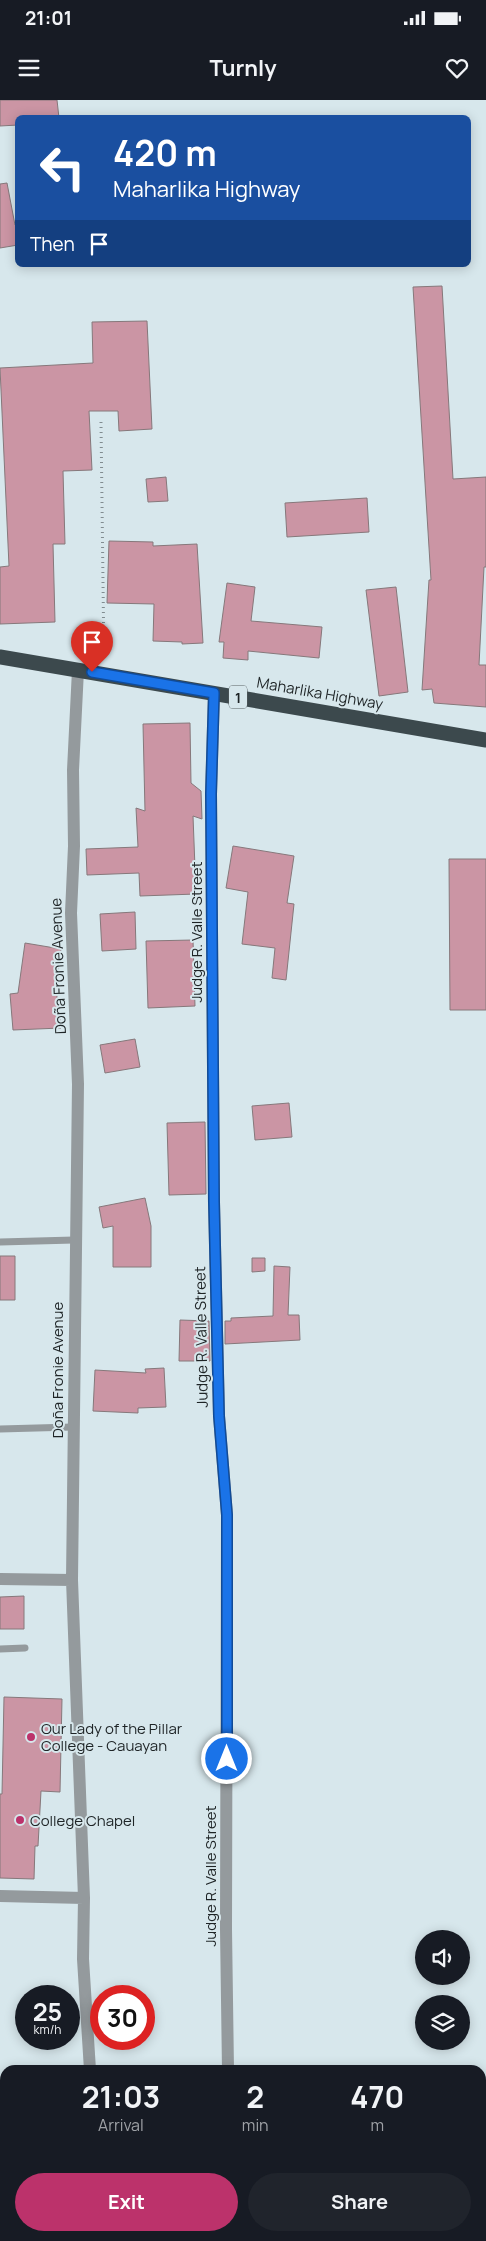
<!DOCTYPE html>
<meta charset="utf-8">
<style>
body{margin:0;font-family:Manrope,sans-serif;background:#20242c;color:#f1f3f6;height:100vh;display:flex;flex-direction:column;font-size:19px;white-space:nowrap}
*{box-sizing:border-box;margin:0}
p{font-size:16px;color:#9ea1a6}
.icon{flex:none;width:28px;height:28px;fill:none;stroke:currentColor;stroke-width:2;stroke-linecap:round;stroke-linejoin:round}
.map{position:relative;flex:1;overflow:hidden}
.details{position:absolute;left:0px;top:1965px;width:486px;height:176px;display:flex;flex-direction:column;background:#171b24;border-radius:15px 15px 0 0;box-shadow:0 2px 12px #0003}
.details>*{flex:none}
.top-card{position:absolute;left:15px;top:15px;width:456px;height:152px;border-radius:8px;box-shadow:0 2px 12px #0003;background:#1a4fa0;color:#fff;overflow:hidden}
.buttons{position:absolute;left:415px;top:1830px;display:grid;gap:10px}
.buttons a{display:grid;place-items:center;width:55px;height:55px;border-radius:50%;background:#171b24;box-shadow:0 2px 12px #0003;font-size:25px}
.speed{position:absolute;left:15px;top:1885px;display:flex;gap:10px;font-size:25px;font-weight:700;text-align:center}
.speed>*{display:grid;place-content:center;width:65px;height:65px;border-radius:50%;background:#171b24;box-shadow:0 2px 12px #0003;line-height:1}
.speed small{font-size:12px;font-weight:400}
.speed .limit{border:8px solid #d22;background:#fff;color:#111}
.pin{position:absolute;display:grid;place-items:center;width:42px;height:42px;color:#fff;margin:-51px -21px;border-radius:50% 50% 50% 0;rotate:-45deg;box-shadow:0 0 5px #0007}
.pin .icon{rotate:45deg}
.me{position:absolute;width:55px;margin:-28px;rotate:0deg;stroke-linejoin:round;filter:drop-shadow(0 0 4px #0008)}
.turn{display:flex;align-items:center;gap:18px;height:105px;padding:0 15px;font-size:22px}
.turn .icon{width:65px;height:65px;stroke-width:2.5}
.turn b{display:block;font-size:35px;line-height:42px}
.then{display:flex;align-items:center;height:48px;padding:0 15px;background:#0003;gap:10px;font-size:19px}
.eta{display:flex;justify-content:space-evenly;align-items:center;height:85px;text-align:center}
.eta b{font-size:30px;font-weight:700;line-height:35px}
.action{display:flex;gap:10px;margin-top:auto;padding:10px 15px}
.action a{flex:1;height:58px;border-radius:30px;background:#bc326b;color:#fff;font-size:20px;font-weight:700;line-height:58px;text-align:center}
.action a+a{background:#20242c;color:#f1f3f6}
.status{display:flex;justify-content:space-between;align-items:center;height:35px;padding:0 25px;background:#171b24;direction:ltr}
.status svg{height:14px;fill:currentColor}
header{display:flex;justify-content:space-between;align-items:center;height:65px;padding:0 15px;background:#171b24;font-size:22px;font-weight:700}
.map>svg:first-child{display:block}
.building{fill:#cb95a4;stroke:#86787b}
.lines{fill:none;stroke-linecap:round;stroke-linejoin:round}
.path{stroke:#818c90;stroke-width:3;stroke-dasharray:1 4;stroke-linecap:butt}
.lane{stroke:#949a9d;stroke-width:7}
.street{stroke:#949a9d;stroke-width:12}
.highway{stroke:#3c494d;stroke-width:15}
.route-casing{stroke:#114b97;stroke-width:12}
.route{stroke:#1a73e8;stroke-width:9}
.poi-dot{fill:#bc326b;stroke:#d7e7ec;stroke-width:2}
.labels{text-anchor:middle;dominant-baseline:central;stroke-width:4;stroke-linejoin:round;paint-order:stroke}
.shield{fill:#d7e7ec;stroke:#565e61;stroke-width:1}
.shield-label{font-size:14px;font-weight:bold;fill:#1e2426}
.street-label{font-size:15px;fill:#1e2426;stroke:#d7e7ec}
.poi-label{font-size:15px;fill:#1e2426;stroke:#d7e7ec;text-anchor:start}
</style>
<div class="status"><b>21:01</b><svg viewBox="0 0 49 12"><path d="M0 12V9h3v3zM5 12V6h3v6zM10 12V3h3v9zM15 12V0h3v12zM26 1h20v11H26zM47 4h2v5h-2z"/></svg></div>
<header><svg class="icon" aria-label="menu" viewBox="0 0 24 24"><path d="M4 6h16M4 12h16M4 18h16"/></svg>Turnly<svg class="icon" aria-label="heart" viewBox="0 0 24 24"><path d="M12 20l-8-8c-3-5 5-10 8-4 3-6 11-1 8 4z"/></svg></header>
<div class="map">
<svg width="486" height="2141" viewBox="0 0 486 2141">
<rect width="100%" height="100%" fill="#d7e7ec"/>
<path class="building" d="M0 0H57L59 18H18V25L0 26Z
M7 83 15 125 18 124V145L0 148V84Z
M442 186 453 379 486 377V467H484L479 565H486V607L434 603 432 589 422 590 429 480H431L413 187Z
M147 221 152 329 119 331 118 311H89L92 370 63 371 65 444H53L55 522 0 524V467L9 466 0 268 93 263 92 222Z
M166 377 168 401 148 402 146 379Z
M367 398 369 432 287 437 285 403Z
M109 441 153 442V446L197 444 203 543 182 544V542L153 541 154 504 107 503Z
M227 483 255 487 251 521 322 527 319 558 248 551V560L223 558 224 542H219Z
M396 487 408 592 379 596 366 490Z
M190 623 191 683 201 691 202 719 193 716 196 794 140 796 139 773 87 775 86 749 138 747 136 708 145 711 143 624Z
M233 746 294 756 287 803 294 804 286 880 272 878 275 848 242 844 248 792 226 788Z
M449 759H486V910H450Z
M135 812 136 849 102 851 100 814Z
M193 840 195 906 148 908 146 841Z
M25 843 61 849 56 889 61 928 13 930 10 894 18 893Z
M135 939 140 967 105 973 100 945Z
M289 1003 292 1037 255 1040 252 1006Z
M205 1022 206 1094 169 1095 167 1023Z
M145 1098 151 1126V1167H113V1126L103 1128 99 1107Z
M0 1156H15V1200H0Z
M252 1158H265V1171L252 1172Z
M274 1166 290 1167 288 1215H299L300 1240 225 1244V1221H231V1218L273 1216Z
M180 1220 209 1221 210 1261H179Z
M164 1268 166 1307 138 1308V1313L93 1311 95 1270 146 1273 145 1269Z
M24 1496V1529H0V1497Z
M4 1597 62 1599 60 1692 41 1691 38 1746H35L34 1779 0 1778V1694H2Z"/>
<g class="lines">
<path class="path" d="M101 322 104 561"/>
<path class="lane" d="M0 1142 74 1140
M0 1329 73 1327
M0 1549 25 1548"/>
<path class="street" d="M78 570 73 670 74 746 71 813 78 984 72 1480 84 1798 83 1859 90 1970
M214 593 211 694 214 1102 219 1316 227 1415 226 1829 228 1970
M0 1479 72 1480
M0 1796 84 1798
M0 2079H5
M103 2136 104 2141"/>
<path class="highway" d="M0 557 486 640"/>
</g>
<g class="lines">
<g class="route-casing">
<path id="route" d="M92 572 214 593 211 694 214 1102 219 1316 227 1415V1659"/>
</g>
<use href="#route" class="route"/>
</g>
<g class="poi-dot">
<circle cx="31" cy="1637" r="5"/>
<circle cx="20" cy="1720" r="5"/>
</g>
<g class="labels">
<rect class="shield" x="229" y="585.5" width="18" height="23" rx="4"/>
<g class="shield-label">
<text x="238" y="597">1</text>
</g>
<g class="street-label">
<text transform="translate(320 593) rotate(10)">Maharlika Highway</text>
<text transform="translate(196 832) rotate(-90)">Judge R. Valle Street</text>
<text transform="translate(58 866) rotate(-92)">Doña Fronie Avenue</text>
<text transform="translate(201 1237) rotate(-91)">Judge R. Valle Street</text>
<text transform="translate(57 1270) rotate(-90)">Doña Fronie Avenue</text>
<text transform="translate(210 1776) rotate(-90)">Judge R. Valle Street</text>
</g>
<g class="poi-label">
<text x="41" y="1628">Our Lady of the Pillar<tspan x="41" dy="17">College - Cauayan</tspan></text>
<text x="30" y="1720">College Chapel</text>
</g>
</g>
</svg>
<div class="buttons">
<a><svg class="icon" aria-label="sound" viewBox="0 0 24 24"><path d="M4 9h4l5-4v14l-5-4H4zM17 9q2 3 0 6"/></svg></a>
<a><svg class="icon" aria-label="layers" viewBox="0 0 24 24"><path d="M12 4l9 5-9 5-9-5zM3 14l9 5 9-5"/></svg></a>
</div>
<div class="speed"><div>25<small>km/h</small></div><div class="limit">30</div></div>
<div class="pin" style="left:92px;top:572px;background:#d93025"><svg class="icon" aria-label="arrive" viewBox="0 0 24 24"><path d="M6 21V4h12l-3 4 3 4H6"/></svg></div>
<svg class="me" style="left:227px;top:1659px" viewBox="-20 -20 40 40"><circle r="17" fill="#1a73e8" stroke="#fff" stroke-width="3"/><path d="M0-11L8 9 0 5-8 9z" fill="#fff"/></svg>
<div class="top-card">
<div class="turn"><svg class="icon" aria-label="left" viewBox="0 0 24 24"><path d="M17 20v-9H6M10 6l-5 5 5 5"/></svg><div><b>420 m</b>Maharlika Highway</div></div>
<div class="then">Then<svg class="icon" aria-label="arrive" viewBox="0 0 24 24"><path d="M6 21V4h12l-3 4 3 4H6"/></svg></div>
</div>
<section class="details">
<div class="eta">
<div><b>21:03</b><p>Arrival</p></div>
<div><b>2</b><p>min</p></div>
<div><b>470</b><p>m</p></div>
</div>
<div class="action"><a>Exit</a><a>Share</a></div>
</section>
</div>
